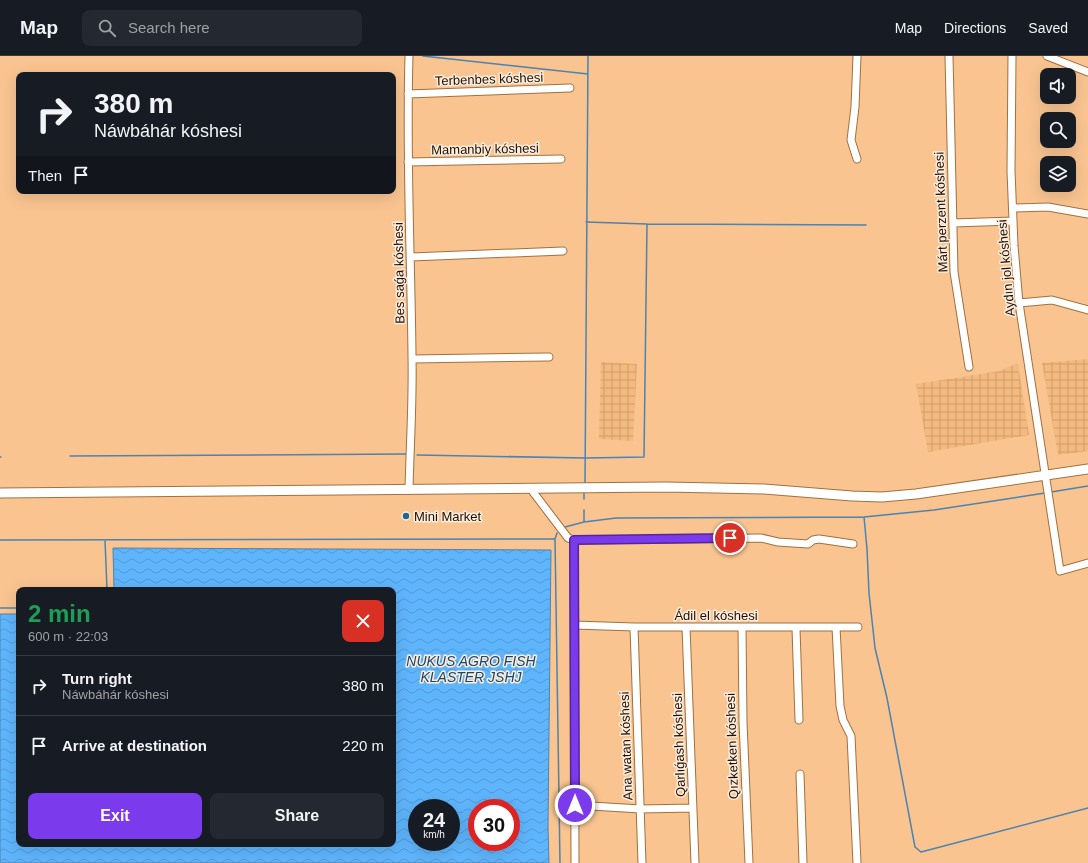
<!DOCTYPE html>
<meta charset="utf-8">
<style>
body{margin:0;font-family:Helvetica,sans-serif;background:#242831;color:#f1f3f6;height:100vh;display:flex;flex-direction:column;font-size:15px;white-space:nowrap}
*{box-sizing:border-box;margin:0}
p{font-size:13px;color:#9ea1a6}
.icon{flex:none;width:22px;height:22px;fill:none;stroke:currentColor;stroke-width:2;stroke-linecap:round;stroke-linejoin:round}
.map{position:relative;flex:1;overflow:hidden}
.panel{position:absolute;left:16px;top:531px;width:380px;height:260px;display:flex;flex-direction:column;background:#171b24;border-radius:8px;box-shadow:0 4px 16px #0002}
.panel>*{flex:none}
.top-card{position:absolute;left:16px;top:16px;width:380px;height:122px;border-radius:8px;box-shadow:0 4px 16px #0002;background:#171b24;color:#f1f3f6;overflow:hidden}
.tools{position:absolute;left:1040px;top:12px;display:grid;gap:8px}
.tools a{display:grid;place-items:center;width:36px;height:36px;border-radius:8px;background:#171b24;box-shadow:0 4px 16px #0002;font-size:20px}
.speed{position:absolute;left:408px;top:743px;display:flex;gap:8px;font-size:20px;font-weight:700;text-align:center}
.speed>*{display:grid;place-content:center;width:52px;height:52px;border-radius:50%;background:#171b24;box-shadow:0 4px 16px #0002;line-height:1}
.speed small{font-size:10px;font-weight:400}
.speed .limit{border:6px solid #d22;background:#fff;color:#111}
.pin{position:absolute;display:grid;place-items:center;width:34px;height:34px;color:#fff;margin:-17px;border:2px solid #fff;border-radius:50%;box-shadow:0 1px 4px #0007}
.me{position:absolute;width:44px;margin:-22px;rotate:0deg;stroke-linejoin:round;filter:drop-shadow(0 0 3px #0008)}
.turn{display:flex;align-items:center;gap:14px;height:84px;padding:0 12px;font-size:18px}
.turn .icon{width:52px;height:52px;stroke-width:2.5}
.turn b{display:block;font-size:28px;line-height:34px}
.then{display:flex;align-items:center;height:38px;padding:0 12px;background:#0003;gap:8px;font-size:15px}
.round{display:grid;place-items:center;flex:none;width:42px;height:42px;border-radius:8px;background:#242831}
.overview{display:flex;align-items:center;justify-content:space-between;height:68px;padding:0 12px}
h1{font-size:24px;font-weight:600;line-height:30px;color:#1e9e55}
.action{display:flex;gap:8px;margin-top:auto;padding:8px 12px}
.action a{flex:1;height:46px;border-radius:8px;background:#7c3aed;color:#fff;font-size:16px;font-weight:600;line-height:46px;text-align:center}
.action a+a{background:#242831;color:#f1f3f6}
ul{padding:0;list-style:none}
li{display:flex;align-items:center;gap:12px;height:60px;padding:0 12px;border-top:1px solid #363941}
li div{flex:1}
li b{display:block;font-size:15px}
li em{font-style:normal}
header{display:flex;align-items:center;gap:24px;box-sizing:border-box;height:56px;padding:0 20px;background:#171b24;border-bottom:1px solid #363941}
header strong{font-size:19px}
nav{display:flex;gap:22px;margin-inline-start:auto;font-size:14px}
.search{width:280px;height:36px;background:#242831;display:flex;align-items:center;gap:10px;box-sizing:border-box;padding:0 14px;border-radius:8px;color:#9ea1a6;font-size:15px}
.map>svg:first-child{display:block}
.industrial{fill:url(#industrial-grid)}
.water{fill:url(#water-waves);stroke:#4c83b0;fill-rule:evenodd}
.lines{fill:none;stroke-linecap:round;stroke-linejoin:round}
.stream{stroke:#4c83b0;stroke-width:1.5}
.minor-casing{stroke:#a1713e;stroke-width:9}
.major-casing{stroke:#a1713e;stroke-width:11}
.minor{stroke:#fff;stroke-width:7}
.major{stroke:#fff;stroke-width:9}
.route-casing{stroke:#51269a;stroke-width:10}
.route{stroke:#7c3aed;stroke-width:7}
.poi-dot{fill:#20659a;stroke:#fdeddd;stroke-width:1.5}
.labels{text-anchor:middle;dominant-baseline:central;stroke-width:3;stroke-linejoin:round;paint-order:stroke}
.street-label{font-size:13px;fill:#1f0d00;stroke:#fdeddd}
.poi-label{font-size:13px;fill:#1f0d00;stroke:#fdeddd;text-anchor:start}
.water-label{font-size:14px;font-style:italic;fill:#19476a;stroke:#fdeddd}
</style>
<header>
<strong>Map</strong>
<div class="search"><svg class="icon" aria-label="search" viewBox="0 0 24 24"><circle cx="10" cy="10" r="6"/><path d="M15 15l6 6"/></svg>Search here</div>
<nav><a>Map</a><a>Directions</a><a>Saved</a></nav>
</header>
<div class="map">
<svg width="1088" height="807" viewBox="0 0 1088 807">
<defs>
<pattern id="industrial-grid" width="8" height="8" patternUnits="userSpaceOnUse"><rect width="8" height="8" fill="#f3b97e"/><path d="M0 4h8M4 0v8" fill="none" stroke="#d09e6b"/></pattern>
<pattern id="water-waves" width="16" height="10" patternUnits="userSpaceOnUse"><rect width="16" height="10" fill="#5fb5fc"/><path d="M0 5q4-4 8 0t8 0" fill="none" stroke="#529ad6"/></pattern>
</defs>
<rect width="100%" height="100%" fill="#f9c490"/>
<path class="industrial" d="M1088 303V395L1058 399 1042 307Z
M601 306 637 308 633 385 599 383Z
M1018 308 1029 379 928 396 916 328 1000 315 1010 310Z"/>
<path class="water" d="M113 492 551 494 548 771 549 807H0V558H19V788H393V534H114ZM417 752H451V786H417ZM477 752H511V786H477Z"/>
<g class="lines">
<path class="stream" d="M423 0 588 18
M586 166 647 168
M417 399 585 402 644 401 647 168 866 169
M70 400 406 398
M0 401H1
M585 428 588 0
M1051 436 1088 430
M584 443V436
M584 454V466L616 462 864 461 934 454 1045 437
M864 461 867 493 869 537 875 592 887 642 915 791 921 796 1088 752
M565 471 584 466
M557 477 555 483 560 807
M0 484 555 483
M105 484 107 534
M0 552H19"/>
<g class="minor-casing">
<path id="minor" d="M857 0 855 51 851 84 857 103
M949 0 954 216 969 311
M1012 0 1011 115 1014 190 1019 247 1060 515 1088 507
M1047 0 1088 16
M408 38 570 32
M408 106 561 103
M1013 152 1048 151 1088 158
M953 167 1013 165
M411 201 563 195
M1019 247 1052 244 1088 254
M412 303 549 301
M530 432 568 482 574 484 761 482 778 486 808 488 813 484 819 483 853 488
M409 434C410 389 413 345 412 300 411 200 406 100 409 0
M574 484 575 807
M574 569 634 571H858
M634 571 642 807
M686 571 695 807
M742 571 743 666 749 807
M836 571 840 650 843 664 851 680 857 807
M796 572 799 664
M800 718 803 807
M575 749 640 753 693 752"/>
</g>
<g class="major-casing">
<path id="major" d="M0 437 666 431 764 433 852 440 882 441 916 438 1088 413"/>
</g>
<use href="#minor" class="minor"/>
<use href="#major" class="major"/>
</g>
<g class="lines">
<g class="route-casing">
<path id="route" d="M575 749 574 484 730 482"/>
</g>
<use href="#route" class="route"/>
</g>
<circle class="poi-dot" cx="406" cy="460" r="4"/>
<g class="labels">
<g class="street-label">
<text transform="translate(489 23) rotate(-2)">Terbenbes kóshesi</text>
<text transform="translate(485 93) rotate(-1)">Mamanbiy kóshesi</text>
<text transform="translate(941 156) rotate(-92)">Márt perzent kóshesi</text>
<text transform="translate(1006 212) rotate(-95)">Aydın jol kóshesi</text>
<text transform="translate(399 217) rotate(-91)">Bes saǵa kóshesi</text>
<text x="716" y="559">Ádil el kóshesi</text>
<text transform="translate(679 689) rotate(-92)">Qarlıǵash kóshesi</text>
<text transform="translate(626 690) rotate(-92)">Ana watan kóshesi</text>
<text transform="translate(732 690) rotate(-92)">Qızketken kóshesi</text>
</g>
<g class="poi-label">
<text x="414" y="460">Mini Market</text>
</g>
<g class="water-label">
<text x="471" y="605">NUKUS AGRO FISH<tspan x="471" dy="16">KLASTER JSHJ</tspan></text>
</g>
</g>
</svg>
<div class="tools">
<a><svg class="icon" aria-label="sound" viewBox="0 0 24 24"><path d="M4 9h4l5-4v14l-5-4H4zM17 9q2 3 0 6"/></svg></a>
<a><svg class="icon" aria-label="search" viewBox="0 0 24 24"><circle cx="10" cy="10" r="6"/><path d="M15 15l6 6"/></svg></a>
<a><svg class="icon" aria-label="layers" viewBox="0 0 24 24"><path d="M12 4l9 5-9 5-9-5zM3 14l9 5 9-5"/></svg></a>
</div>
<div class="speed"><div>24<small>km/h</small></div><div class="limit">30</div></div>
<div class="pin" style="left:730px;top:482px;background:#d93025"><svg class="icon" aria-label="arrive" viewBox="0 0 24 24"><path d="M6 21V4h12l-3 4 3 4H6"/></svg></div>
<svg class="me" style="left:575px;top:749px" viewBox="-20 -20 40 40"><circle r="17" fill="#7c3aed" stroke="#fff" stroke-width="3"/><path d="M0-11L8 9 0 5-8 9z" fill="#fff"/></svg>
<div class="top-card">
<div class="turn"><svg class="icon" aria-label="right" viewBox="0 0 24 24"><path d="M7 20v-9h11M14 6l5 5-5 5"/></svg><div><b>380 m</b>Náwbáhár kóshesi</div></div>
<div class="then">Then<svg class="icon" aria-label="arrive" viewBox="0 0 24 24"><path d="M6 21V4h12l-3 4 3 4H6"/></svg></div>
</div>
<section class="panel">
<div class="overview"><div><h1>2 min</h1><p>600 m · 22:03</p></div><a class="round" style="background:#d93025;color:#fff"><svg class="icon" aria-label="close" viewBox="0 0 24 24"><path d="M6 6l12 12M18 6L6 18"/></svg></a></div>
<ul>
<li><svg class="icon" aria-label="right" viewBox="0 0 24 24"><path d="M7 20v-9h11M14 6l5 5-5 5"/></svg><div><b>Turn right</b><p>Náwbáhár kóshesi</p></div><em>380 m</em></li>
<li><svg class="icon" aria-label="arrive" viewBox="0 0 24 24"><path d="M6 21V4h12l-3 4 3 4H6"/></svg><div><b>Arrive at destination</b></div><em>220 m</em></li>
</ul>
<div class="action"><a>Exit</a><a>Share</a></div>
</section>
</div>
